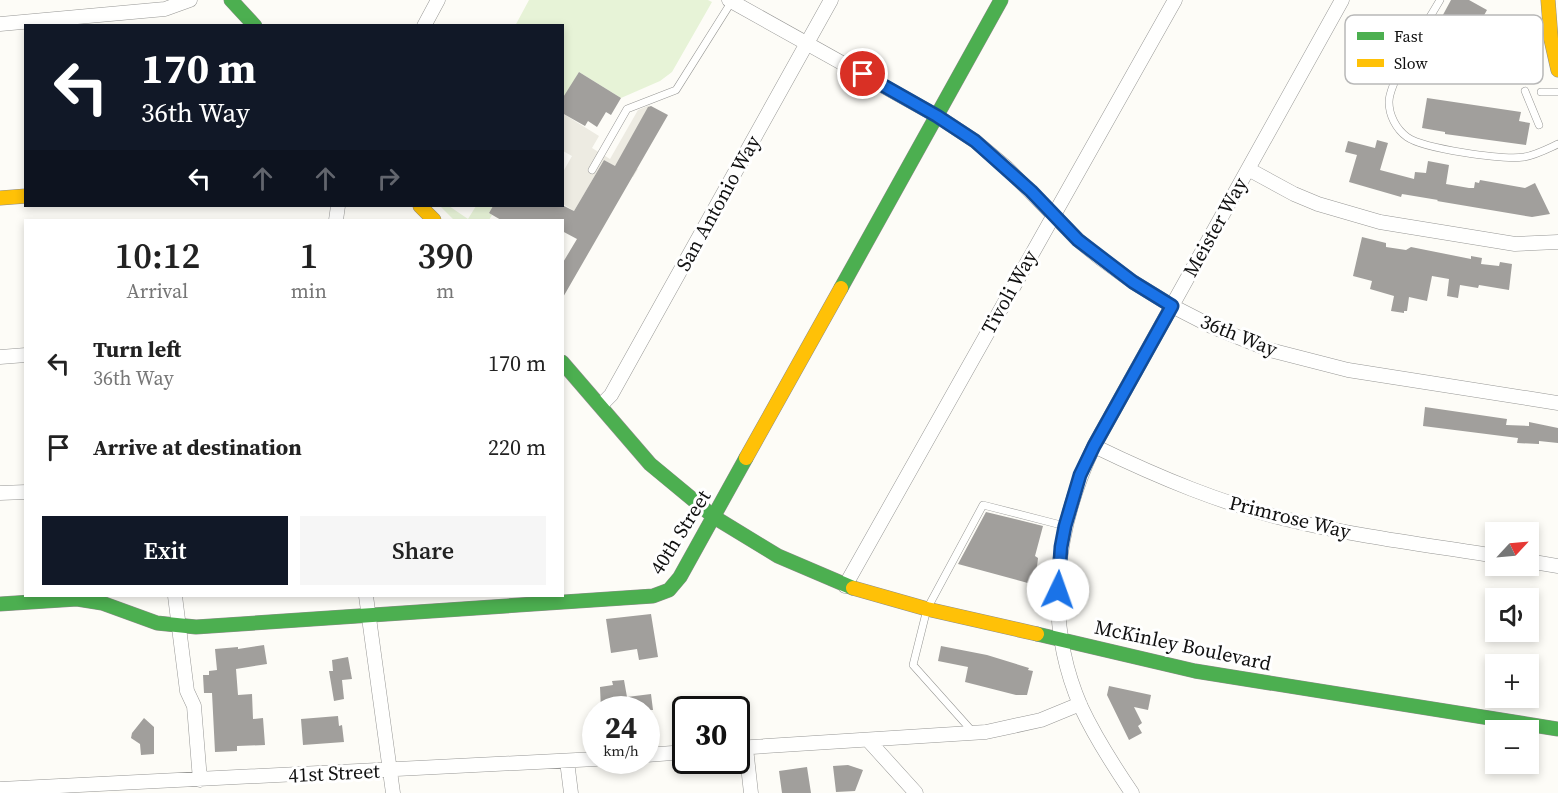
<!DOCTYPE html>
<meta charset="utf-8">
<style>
body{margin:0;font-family:"Source Serif 4",serif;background:#f6f6f6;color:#222;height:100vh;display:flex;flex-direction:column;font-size:22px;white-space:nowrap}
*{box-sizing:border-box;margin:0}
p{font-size:20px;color:#767676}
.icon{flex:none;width:33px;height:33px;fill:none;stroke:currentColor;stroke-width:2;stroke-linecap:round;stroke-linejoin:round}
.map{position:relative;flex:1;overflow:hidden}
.side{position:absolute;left:24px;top:219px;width:540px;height:378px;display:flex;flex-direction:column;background:#fff;border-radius:0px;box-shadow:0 3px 9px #0003}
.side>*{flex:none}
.banner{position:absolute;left:24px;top:24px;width:540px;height:183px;border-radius:0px;box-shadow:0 3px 9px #0003;background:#111827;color:#fff;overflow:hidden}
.needle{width:39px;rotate:64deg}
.controls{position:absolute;left:1485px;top:522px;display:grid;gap:12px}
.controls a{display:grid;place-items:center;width:54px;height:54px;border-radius:0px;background:#fff;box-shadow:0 3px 9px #0003;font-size:30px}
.speed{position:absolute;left:582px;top:696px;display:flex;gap:12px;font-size:30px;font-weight:700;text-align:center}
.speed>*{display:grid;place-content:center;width:78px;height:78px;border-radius:50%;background:#fff;box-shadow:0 3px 9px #0003;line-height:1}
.speed small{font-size:15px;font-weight:400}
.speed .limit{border:3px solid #111;border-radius:9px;background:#fff;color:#111}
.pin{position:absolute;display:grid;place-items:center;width:51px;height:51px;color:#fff;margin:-26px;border:3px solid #fff;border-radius:50%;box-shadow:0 2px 6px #0007}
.me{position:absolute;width:66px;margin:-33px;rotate:3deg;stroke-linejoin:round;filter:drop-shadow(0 0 4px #0008)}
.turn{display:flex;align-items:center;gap:21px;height:126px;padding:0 18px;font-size:27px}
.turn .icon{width:78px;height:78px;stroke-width:2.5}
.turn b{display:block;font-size:42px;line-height:51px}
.lanes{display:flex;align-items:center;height:57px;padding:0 18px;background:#0003;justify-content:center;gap:30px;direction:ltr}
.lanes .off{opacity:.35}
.eta{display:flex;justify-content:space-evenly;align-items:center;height:102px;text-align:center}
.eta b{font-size:36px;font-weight:600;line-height:42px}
.primary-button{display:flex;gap:12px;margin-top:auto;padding:12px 18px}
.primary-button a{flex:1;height:69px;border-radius:0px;background:#111827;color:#fff;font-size:24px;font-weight:600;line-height:69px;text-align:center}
.primary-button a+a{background:#f6f6f6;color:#222}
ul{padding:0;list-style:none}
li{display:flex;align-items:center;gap:18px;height:84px;padding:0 18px}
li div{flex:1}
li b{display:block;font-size:22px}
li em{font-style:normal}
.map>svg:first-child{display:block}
.green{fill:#e7f3d7}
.plaza{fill:#edebe2}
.building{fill:#a19f9c}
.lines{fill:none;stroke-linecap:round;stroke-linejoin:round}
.lane-casing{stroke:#979795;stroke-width:8}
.street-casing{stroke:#979795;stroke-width:15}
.fast-casing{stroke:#8e8d8b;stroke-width:15}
.slow-casing{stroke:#8e8d8b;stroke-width:15}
.lane{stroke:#fffffe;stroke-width:7}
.street{stroke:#fffffe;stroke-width:14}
.fast{stroke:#4caf50;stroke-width:14}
.slow{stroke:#ffc107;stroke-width:14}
.route-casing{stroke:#114b97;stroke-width:15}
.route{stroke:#1a73e8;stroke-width:10}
.labels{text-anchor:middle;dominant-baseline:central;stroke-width:6;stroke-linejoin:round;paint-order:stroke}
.street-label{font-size:20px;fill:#111;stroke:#fff}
.key{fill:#fff;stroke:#b8b8b8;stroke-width:1.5}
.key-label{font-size:16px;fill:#111}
</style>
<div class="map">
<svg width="1558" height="793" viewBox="0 0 1558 793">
<rect width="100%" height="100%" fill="#fdfcf7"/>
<path class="green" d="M529 0H708L712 2 672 72 660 81 621 98 579 72 563 100 562 26H515Z
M440 206H449L468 219 476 206H493L489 213 492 215 489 220H454Z"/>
<path class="plaza" d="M650 105 620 158 638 169 633 177 604 160 574 211 563 204V172L572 156 563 151 562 113 599 136 592 148 610 159 638 110Z"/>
<path class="building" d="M1451 0H1469L1487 10 1457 63 1438 66 1436 54 1425 48Z
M579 72 621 98 611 115 606 112 597 127 588 121 585 126 562 113V99Z
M1427 98 1521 112 1519 121 1530 123 1526 145 1445 134V132L1422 128Z
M651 106 668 115 562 299V264L577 239 562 231V220H501L489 213 493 206H564L574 211 604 160 615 166 648 107Z
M1377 140 1388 143 1380 170 1414 179 1415 172 1426 173 1428 161 1449 165 1446 184 1469 188H1474L1475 182 1479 183 1480 180 1525 188 1535 183 1550 214 1532 217 1437 201 1438 200 1402 194 1401 197 1349 182 1357 155 1345 152 1348 141 1375 148Z
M1362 237 1386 243V247L1406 250 1411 247 1471 259V256L1482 258 1481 264 1499 266 1500 262 1512 264 1509 290 1479 285 1478 288 1460 285 1458 298 1447 296 1449 279 1432 276 1427 301 1409 297 1407 311H1404V313L1391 311 1394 296 1370 289 1372 281 1353 276Z
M1425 407 1507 419 1506 425 1529 426V422L1558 428V443L1539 441V444L1517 443 1518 438 1423 426Z
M986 512 1043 526 1035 556 1038 558 1035 585 958 564Z
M651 614 658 657 639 660 637 649 611 653 606 619Z
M264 645 267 664 236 669 238 695 252 694 253 719 263 718 265 745 237 746V751L215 752 212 693H204L203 675H209V671L217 670 215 649 238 647V649Z
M941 646 987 655 1029 668 1028 670 1033 671 1027 695H1016L965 682 968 667 938 661Z
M348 657 352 679 342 680 344 699 334 701 329 671H333L332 660Z
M624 680 627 697 651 694 653 710H601L600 687 613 685 612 681Z
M1109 686 1151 695 1148 710 1134 707 1142 723 1138 726 1142 733 1129 740 1107 695Z
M338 716 339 726 342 725 344 742 303 745 301 719Z
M144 718 154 727V754L141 755 140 744 131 738 132 733Z
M848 765 863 770 855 791 836 792 833 766Z
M807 767 811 793H782L779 771Z"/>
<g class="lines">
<g class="lane-casing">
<path id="lane" d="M1440 0C1428 21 1389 81 1389 102 1389 115 1396 129 1407 137 1424 149 1503 160 1524 157 1536 155 1547 149 1558 144
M1525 91 1539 125
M1541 92H1558
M592 170 627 109 676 90 732 1
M972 731 913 665 927 609 983 505 1065 526"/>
</g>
<g class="street-casing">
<path id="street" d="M729 0 937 116 975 141 1007 168 1078 240 1100 258 1133 282 1172 306 1213 327 1270 350 1348 370 1558 403
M0 24 165 9 190 0
M424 26 438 0
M1248 169 1294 194 1318 204 1380 222 1515 244 1558 242
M336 220 338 206
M0 357 26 355
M601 405 611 395 831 0
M1094 446C1158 477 1224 505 1294 521 1360 537 1428 545 1496 556
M0 493 26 492
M1528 561 1558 566
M845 586 1175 0
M175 596 187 691 194 706 200 780
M366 596 393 793
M868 740 916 793
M736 748 986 732 1041 720 1080 704
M746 748 751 793
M646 755 686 752
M567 761 571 793
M0 789 596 759
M1132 793C1113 765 1095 737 1081 707 1043 620 1055 529 1094 446L1342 0"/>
</g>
<g class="fast-casing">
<path id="fast" d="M231 0 255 26
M841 288 1001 0
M562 362 650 464 714 517 778 556 853 588
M0 604 77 599 102 603 157 623 196 627 653 596 669 590 680 577 746 458
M1037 634 1195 671 1558 729"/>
</g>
<g class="slow-casing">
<path id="slow" d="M1548 0 1551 39 1558 70
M0 198 26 196
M420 206 434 220
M746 458 841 288
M853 588 927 609 1037 634"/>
</g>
<use href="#lane" class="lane"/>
<use href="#street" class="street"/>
<use href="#fast" class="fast"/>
<use href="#slow" class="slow"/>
</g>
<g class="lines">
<g class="route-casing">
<path id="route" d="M863 74 937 116 975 141 1031 191 1078 240 1133 282 1172 306 1094 446 1080 475 1065 526 1061 547 1058 590"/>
</g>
<use href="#route" class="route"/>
</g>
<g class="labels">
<g class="street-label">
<text transform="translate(718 203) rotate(-61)">San Antonio Way</text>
<text transform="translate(1215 227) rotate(-61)">Meister Way</text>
<text transform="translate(1009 292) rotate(-61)">Tivoli Way</text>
<text transform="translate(1239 335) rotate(22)">36th Way</text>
<text transform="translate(1290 517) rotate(14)">Primrose Way</text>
<text transform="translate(680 532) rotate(-58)">40th Street</text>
<text transform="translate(1183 645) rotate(12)">McKinley Boulevard</text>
<text transform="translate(334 773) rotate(-3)">41st Street</text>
</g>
</g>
<rect x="1345" y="15" width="198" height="69" rx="9" class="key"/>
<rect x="1357" y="32" width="27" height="8" fill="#4caf50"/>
<rect x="1357" y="59" width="27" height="8" fill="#ffc107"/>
<g class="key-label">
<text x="1394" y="42">Fast</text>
<text x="1394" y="69">Slow</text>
</g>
</svg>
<div class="controls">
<a><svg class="needle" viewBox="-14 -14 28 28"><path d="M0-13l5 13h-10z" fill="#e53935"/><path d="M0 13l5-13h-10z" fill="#767676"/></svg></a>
<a><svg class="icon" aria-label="sound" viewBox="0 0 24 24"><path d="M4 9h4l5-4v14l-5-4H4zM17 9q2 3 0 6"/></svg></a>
<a>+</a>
<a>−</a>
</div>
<div class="speed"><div>24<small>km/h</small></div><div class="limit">30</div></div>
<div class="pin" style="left:863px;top:74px;background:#d93025"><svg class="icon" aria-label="arrive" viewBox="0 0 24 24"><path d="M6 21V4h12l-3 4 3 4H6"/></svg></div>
<svg class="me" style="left:1058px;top:590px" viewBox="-20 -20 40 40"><circle r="19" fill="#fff"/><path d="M0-13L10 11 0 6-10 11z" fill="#1a73e8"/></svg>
<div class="banner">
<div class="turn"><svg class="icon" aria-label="left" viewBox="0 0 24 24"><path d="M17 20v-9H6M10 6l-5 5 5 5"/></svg><div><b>170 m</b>36th Way</div></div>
<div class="lanes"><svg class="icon" aria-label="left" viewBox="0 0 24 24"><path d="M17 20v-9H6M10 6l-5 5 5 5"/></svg><svg class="icon off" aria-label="ahead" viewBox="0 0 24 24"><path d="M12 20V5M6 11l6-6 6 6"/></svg><svg class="icon off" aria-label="ahead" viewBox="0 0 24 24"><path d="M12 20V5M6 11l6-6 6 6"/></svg><svg class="icon off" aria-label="right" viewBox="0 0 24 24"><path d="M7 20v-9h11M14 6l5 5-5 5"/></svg></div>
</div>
<section class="side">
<div class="eta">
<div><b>10:12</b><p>Arrival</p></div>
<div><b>1</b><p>min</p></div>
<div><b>390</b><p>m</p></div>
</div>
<ul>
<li><svg class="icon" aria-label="left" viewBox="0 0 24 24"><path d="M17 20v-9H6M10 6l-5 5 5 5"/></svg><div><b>Turn left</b><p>36th Way</p></div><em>170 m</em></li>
<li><svg class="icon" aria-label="arrive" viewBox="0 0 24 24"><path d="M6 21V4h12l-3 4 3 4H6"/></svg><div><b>Arrive at destination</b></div><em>220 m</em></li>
</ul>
<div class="primary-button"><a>Exit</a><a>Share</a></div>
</section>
</div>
